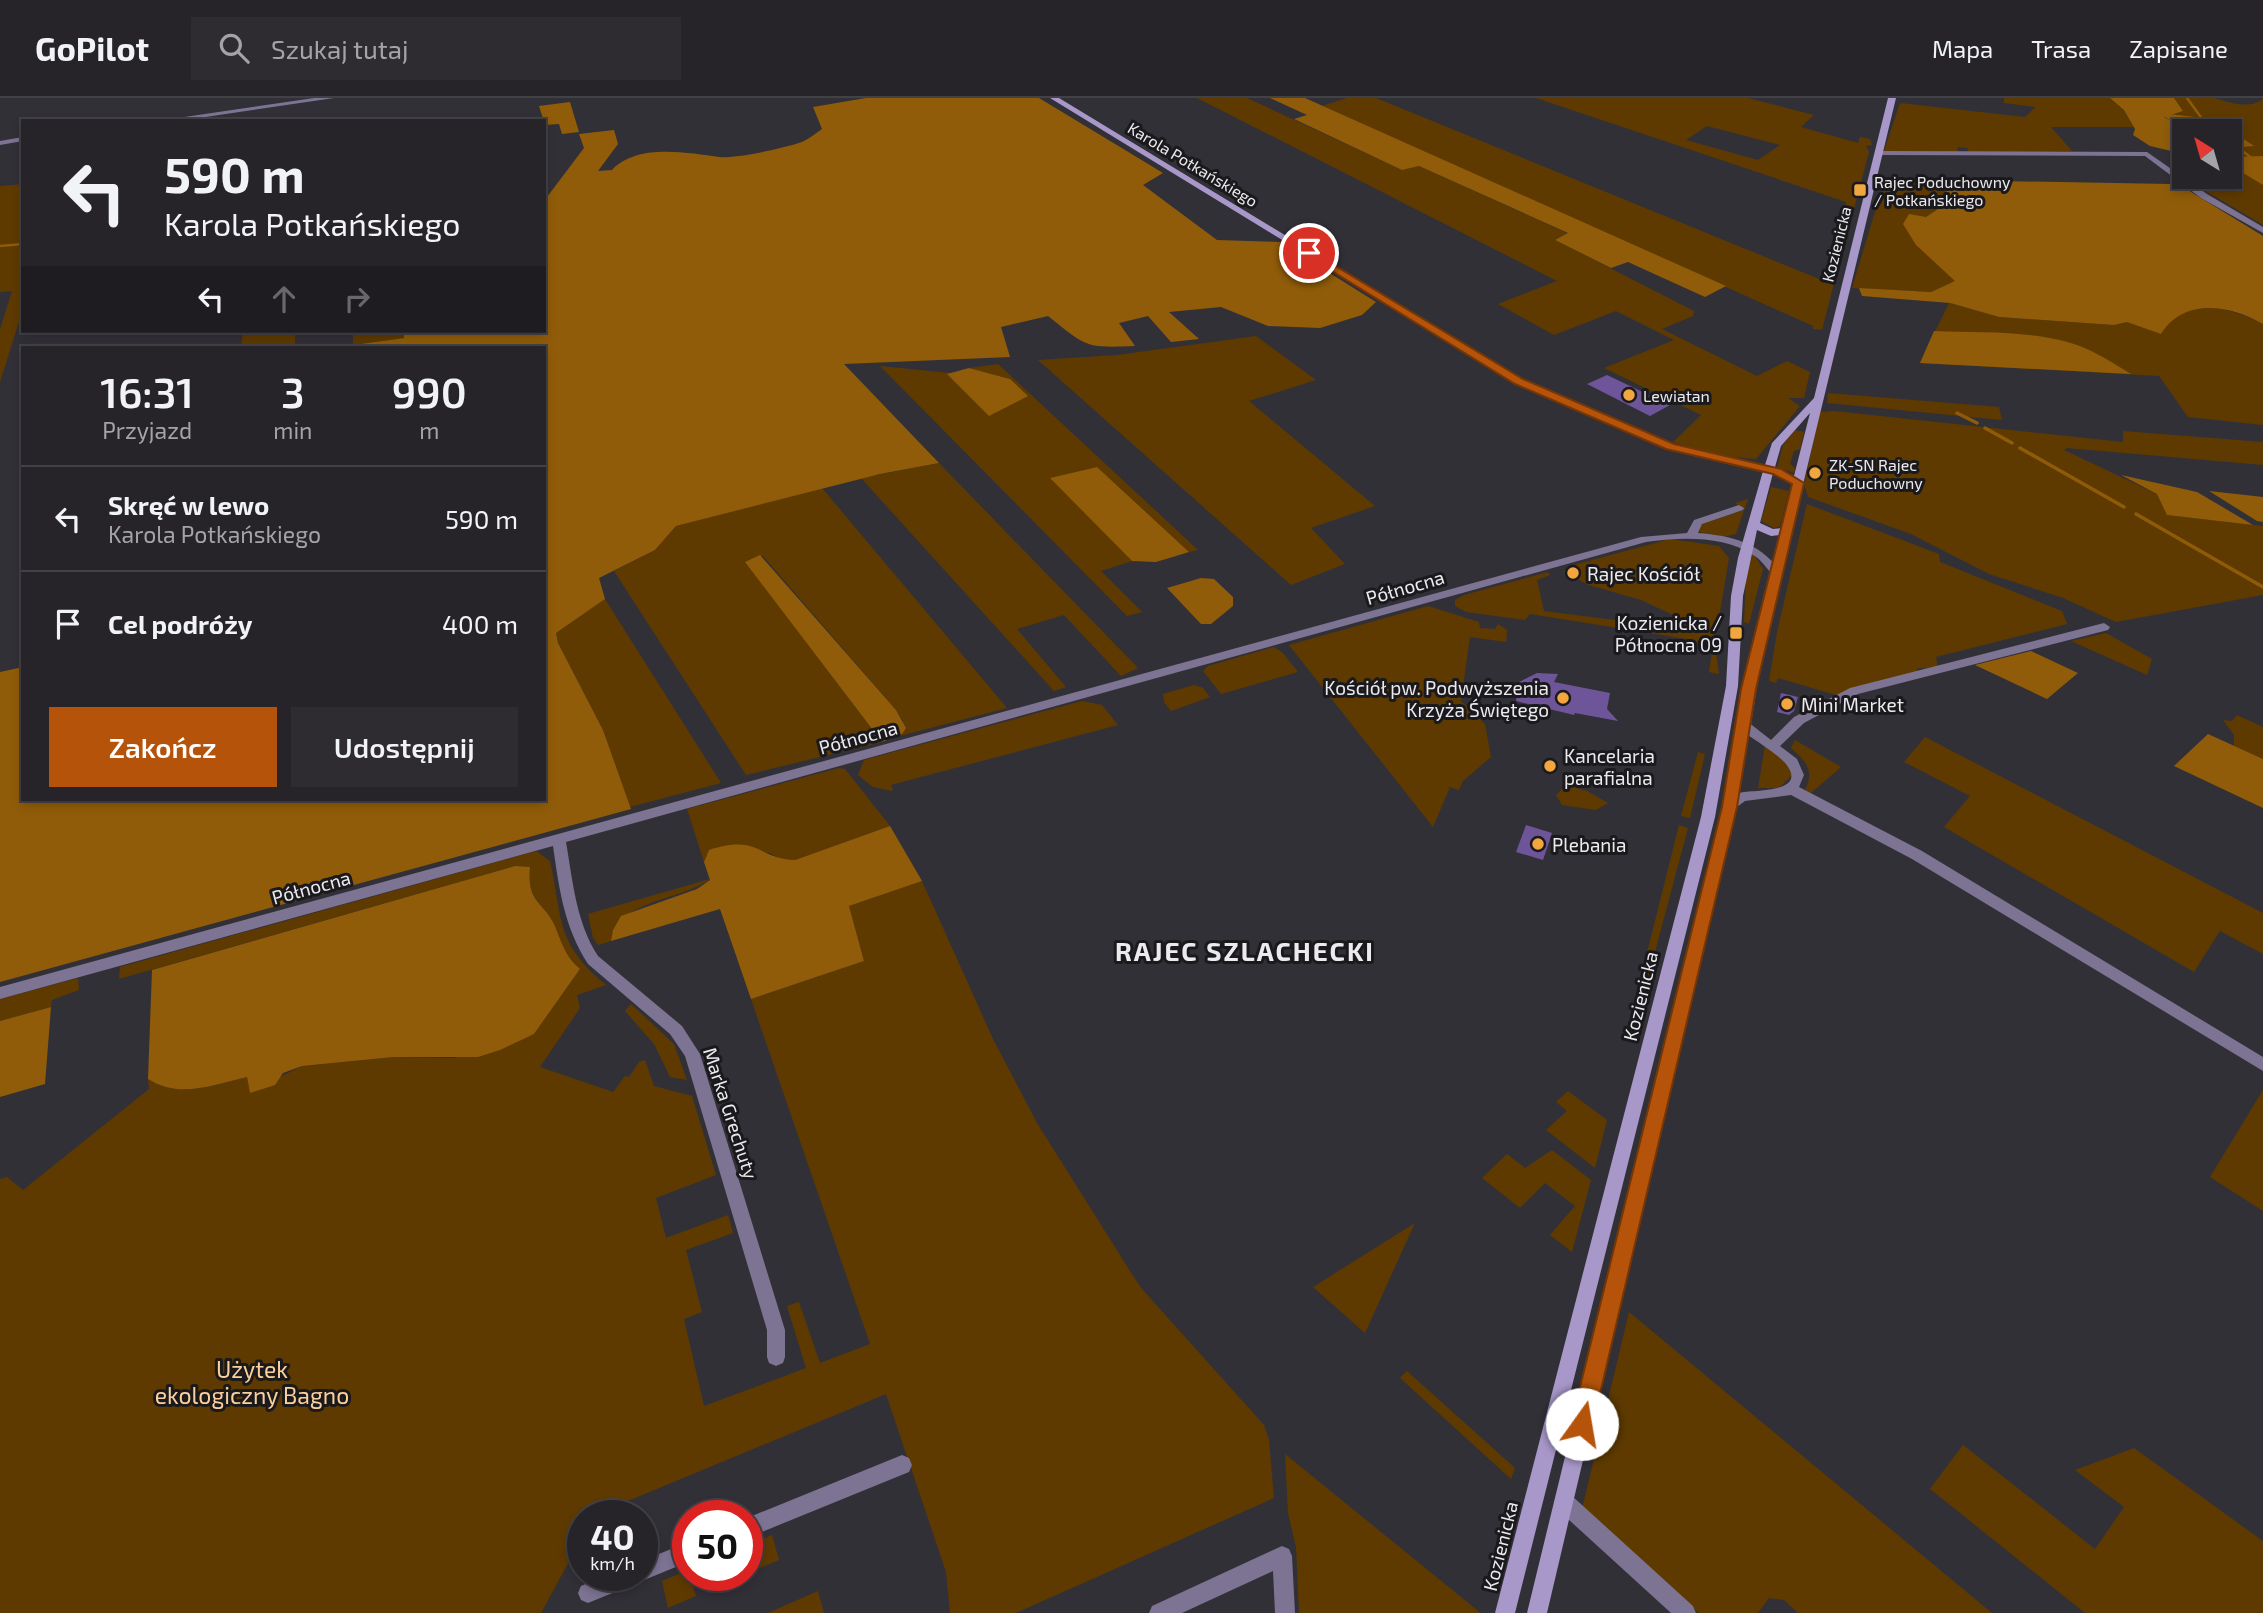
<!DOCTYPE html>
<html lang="pl">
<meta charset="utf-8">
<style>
body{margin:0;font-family:"Exo 2",sans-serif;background:#2e2c31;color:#f1f3f6;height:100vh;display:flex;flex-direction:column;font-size:26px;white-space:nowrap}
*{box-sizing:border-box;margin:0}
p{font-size:23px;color:#a4a4a8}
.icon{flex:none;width:38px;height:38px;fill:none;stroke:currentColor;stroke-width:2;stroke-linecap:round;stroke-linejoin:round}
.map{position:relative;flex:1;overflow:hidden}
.sheet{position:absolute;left:21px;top:248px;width:525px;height:455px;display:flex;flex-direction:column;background:#262429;border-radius:0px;box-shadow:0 4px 10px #0003,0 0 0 2px #424146}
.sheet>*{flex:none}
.hud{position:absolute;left:21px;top:21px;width:525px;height:214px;border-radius:0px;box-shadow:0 4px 10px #0003,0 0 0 2px #424146;background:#262429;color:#f1f3f6;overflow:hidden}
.needle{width:46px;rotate:323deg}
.tools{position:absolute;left:2172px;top:21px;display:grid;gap:14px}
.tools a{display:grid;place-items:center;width:70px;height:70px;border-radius:0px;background:#262429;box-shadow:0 4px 10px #0003,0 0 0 2px #424146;font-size:35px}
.speed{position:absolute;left:567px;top:1402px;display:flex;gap:14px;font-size:35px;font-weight:700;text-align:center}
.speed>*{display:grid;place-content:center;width:91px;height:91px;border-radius:50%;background:#262429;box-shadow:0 4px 10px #0003,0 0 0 2px #424146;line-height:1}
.speed small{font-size:18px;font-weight:400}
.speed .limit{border:10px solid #d22;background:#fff;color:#111}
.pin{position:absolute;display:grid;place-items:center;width:60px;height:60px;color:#fff;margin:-30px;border:4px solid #fff;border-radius:50%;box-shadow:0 2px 7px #0007}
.me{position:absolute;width:77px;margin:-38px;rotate:13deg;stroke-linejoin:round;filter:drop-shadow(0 0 5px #0008)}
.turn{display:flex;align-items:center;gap:24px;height:147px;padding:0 28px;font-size:32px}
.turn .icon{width:91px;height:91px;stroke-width:2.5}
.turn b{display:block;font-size:49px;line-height:60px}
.lanes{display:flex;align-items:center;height:66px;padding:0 28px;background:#0003;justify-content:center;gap:35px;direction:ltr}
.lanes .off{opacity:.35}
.eta{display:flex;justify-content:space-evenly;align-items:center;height:119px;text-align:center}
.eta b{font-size:42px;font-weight:600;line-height:49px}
.primary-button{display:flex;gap:14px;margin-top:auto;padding:14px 28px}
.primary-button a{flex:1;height:80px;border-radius:0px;background:#b45309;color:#fff;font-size:28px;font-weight:600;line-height:80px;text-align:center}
.primary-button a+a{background:#2e2c31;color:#f1f3f6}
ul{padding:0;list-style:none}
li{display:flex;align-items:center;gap:21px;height:105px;padding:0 28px;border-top:2px solid #424146}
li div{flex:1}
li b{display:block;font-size:26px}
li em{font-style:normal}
header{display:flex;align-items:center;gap:42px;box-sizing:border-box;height:98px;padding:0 35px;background:#262429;border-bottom:2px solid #424146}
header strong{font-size:33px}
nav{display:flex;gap:38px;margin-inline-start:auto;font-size:24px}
.search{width:490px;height:63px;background:#2e2c31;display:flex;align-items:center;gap:18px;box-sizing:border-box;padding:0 24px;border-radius:0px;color:#a4a4a8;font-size:26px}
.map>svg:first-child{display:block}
.green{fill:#5e3a00;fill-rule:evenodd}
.forest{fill:#905c09}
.water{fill:#8f5b08}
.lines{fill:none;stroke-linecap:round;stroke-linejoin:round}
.stream-far1{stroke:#8f5b08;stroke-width:2.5}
.stream{stroke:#8f5b08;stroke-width:3.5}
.building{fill:#6e559a}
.street{fill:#7d7393;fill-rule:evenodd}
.secondary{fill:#a898ca;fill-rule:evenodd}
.route{fill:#b45309;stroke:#753606;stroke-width:2}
.poi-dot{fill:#f1a640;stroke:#1a191c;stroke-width:2.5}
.labels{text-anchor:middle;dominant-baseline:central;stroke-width:6;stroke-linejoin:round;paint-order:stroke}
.far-street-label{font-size:16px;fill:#eceaef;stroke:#1a191c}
.far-poi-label{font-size:16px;fill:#eceaef;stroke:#1a191c;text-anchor:start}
.poi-label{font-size:19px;fill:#eceaef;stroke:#1a191c;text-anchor:start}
.street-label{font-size:19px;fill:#eceaef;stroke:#1a191c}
.near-park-label{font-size:23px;fill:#fcd09c;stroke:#1a191c}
.district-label{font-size:26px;font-weight:bold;letter-spacing:2px;fill:#eceaef;stroke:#1a191c}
</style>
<header>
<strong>GoPilot</strong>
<div class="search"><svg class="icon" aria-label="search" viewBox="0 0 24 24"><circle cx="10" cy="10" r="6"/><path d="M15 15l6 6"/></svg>Szukaj tutaj</div>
<nav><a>Mapa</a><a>Trasa</a><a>Zapisane</a></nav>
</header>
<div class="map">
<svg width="2263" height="1515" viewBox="0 0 2263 1515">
<rect width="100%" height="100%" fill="#323037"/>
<path class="green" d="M1197 0H1247L1402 72 1419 68 1569 136 1555 142 1694 213 1693 218 1662 231 1757 278 1787 263 1810 274 1804 300H1788L1800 308 1756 361 1722 358 1673 344 1701 317 1604 270 1674 242 1616 213 1554 237 1498 206 1557 183Z
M1347 0H1376L1824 183 1836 140 1845 142 1822 232 1813 231V228L1322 8Z
M1536 0H1748L1814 17 1801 29 1858 45 1860 39 1870 41 1872 47 1866 48 1869 54 1847 137 1837 134 1846 104ZM1707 28 1780 47 1758 62 1686 42Z
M2004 0H2110L2124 12 2134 29H2051L2072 53 1969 54 1967 50 1957 49 1958 54 1884 53 1900 5 2025 19 2036 9 2004 5Z
M2174 0C2186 0 2203 0 2214 0 2229 4 2249 12 2263 1V127L2199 89 2243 88 2230 77V50L2252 48 2214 21 2170 16 2183 13Z
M1884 84H1985L1950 87 1945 96V107L1926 119 1931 159 1956 183 1931 194 1852 190Z
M23 86V211L0 284V231L12 193 0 194V88Z
M1949 205 1999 219 2114 227 2127 224 2167 226C2176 219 2186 211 2197 209 2212 206 2250 218 2263 226V327L2188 319 2159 278 1920 265Z
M243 233H295V250H241Z
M353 233H404V240L353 247Z
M1256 238 1316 282 1249 303 1375 408 1311 430 1345 466 1291 487 1038 262 1117 257Z
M998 266 1198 452 1189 454 1097 369 1051 380 1132 463 1101 473 1142 514 1127 518 880 268 1010 281 969 270Z
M1828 295 1999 309 2002 322 1827 305Z
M1834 313 2123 344V333L2263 344V367L2067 350 2064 352 2157 396 2168 417 2263 428V497L2116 524 2063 500 1989 476 1911 436 1808 399 1804 386 1820 314Z
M1795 332 1804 334 1800 351 1794 353 1790 366 1795 370 1794 375 1777 369 1783 347Z
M939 365 1138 570 1121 578 1064 517 1017 531 1066 589 1054 593 861 380Z
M1771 389 1789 393 1780 428 1774 430 1761 423Z
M822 390 1007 610 896 639 902 636 903 623 896 612 763 458 746 464 882 644 746 677 614 473 655 452 676 428Z
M1748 401 1736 436 1723 439 1699 434 1701 426 1744 412 1735 405Z
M1807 406 1939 456 1940 464 2062 513 2067 526 1936 559 1938 571 1918 570 1916 575 1836 597 1778 580 1776 585 1769 583 1777 534Z
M1670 441 1719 448 1729 460 1717 532H1713L1719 576 1709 574 1713 546 1698 543 1689 549 1687 541 1530 516 1525 522 1466 514 1455 508V502L1464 497 1548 474 1550 477 1537 482 1544 513 1677 530 1673 517 1641 502 1589 487 1563 474 1570 468Z
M1753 455 1763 471 1749 526 1744 524 1746 478Z
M605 501 721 685 630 709 603 632 558 545 556 535Z
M1428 508 1479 524 1480 530 1495 531 1498 526 1507 532 1506 544 1470 539 1461 603 1485 626 1491 659 1463 683 1459 692 1450 689 1433 729 1289 547Z
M2106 535 2152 561 2147 577 2071 543Z
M1274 549 1282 554 1298 574 1221 596 1203 573 1208 568Z
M1194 587 1203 590 1210 599 1171 613 1164 604 1163 596Z
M1082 603 1102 607 1118 627 891 687 893 693 873 689 858 677 864 662Z
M2237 617 2263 629V661L2234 648V637L2223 622 2232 623Z
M1925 639 2263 815V856L2220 833 2194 874 1944 729 1970 698 1904 664Z
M1795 642 1841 669 1811 695 1805 692C1815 673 1806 663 1791 650Z
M1765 648 1785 661 1792 677 1779 690H1758Z
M1698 654 1705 656 1690 720 1681 718Z
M839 670 845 671 890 728 795 762H782L770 755 709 752 704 764 687 711Z
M1566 687 1587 693 1608 705 1596 712 1562 707 1556 697Z
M1679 727 1688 730 1643 899 1637 895Z
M536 753 550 763C563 822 555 844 606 887L577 897 580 910 540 969 613 994 625 978 629 979 639 964 645 962 654 988 692 998 716 1077 656 1100 666 1140 728 1117 733 1135 686 1152 702 1214 684 1221 704 1308 806 1270 787 1208 799 1204 820 1265 870 1246 751 901 864 863 849 808 922 783 993 941 1037 1025 1130 1173 1142 1191 1264 1327 1269 1342 1274 1400 1016 1515H950L946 1474 886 1296 594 1417 583 1418V1438L541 1515H0V1081L7 1079 23 1092 149 991 148 981C179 1001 214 987 247 979L250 994 302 968 394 959 455 960 534 936 580 871C565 858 562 845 555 828 543 801 527 806 530 769L515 768 119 881 120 869Z
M710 781C681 803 618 801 611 843L598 847 593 840 588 816Z
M78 880 79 892 52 902 51 909 0 923V901Z
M631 906 674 946 687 982 670 979 654 946 625 913Z
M2263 992V1113L2210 1079Z
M1568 993 1607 1022 1595 1070 1546 1032 1567 1013 1556 1004Z
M1552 1052 1591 1082 1572 1154 1550 1137 1575 1108 1545 1085 1520 1110 1482 1080 1507 1056 1525 1070Z
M1415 1125 1409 1138 1365 1235 1313 1189Z
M1629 1214 1992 1515H1798L1784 1502 1769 1500 1758 1515H1699L1582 1411Z
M1407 1273 1515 1370 1511 1381 1400 1280Z
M1963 1347 2095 1451 2124 1409 2075 1372 2134 1350 2263 1443V1515H2085L1930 1391Z
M1285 1356 1477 1512 1480 1515H1299L1296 1449 1288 1415Z
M772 1437 779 1462 753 1473 747 1447Z
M688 1472 696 1498 668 1510 662 1483Z
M818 1493 824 1515H768Z"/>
<path class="forest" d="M866 0H1039L1163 75 1143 87 1217 142 1280 144 1376 204 1362 217 1320 230 1268 228 1221 209 1169 214 1199 241 1171 244 1148 218 1119 225 1135 248C1084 250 1087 249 1048 218L1001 229 1010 259 844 266 939 365 880 376 676 428 655 452 599 480 605 501 556 535 558 545 603 632 631 711 0 884V574L23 569V702H544V250L346 248 404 240V233H544V103L584 50 579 36 614 32 618 46 598 73 612 72C638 45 686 55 720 59 734 61 791 49 804 43 810 40 816 35 822 31L813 9Z
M1270 0H1305L1726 188 1705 199 1628 164 1611 170 1555 142 1568 135 1419 68 1402 72 1294 21 1307 17Z
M2110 0H2174L2183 13 2164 19 2189 33H2184V56L2150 48 2133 37 2135 31 2124 12Z
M570 4 579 34 562 36 559 26 545 27 539 8Z
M1997 83 2170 86 2183 89 2263 138V226C2230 207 2184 199 2161 236L2127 224 2114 227 1999 219 1950 205 1862 198 1859 190 1931 194 1955 183 1916 147 1903 126 1909 116 1926 119 1944 107 1945 96 1950 87Z
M1934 233C1979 235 2031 232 2074 246 2095 253 2113 265 2131 276L1920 265Z
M969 270 1010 281 1028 298 989 318 947 276Z
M1097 369 1189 454 1156 464 1132 463 1050 380Z
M2121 377 2197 394 2253 427 2167 417 2157 396Z
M2209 393 2263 399V424L2257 423Z
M760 457 896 612 906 630 902 636 882 644 745 464Z
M1201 480 1214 481 1233 499V508L1211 526H1201L1167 490Z
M2031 553 2078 575 2047 601 1975 567Z
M2208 636 2263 661V710L2174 668Z
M890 728 922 783 849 808 864 863 751 901 720 811 611 843 613 832 621 818 697 791 710 782 704 764 709 752C759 736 756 760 795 762Z
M515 768 530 769C527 806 542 801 555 828 562 845 565 858 580 871L534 936 500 952 478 959H394L302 968 283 975 275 987 250 995 247 979C213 987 179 1001 148 981L152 872Z
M51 909 45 986 0 999V923Z"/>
<path class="water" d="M2170 16 2214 21 2254 48 2230 50V33H2189L2163 18Z
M2263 58V87L2230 67V59Z"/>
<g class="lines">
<path class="stream-far1" d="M2187 0 2203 22
M2230 43 2263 69
M0 148 23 146"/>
<path class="stream" d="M1957 315 1977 325
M1985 330 2012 345
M2020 350 2124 409
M2136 416 2263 489"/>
</g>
<path class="building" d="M1607 277 1670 307 1650 318 1587 286Z
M1537 575 1558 576 1554 584 1610 595 1607 611 1618 623 1575 615 1574 617 1516 603 1518 593 1515 586Z
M1781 595 1798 599 1794 613 1789 617 1777 614Z
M1526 727 1552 735 1543 762 1516 754Z"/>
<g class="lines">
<path class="street" d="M314 0H334L179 23H157Z
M23 39V43L0 47V43Z
M1879 53 2147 54 2207 96 2263 129V135L2201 100 2145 58 1876 57V53Z
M1739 407 1744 410 1743 412 1702 426 1698 435C1733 438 1757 444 1780 472V476H1772C1766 470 1761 461 1753 457 1724 437 1679 439 1646 444L566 744C573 784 576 824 598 858L682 928 700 956 785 1232V1259L783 1265 776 1268 769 1265 767 1259V1232L685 958 670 936 588 866C564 829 559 790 553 748L0 901V889L1641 439 1687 435 1694 422Z
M2104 525 2110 529 2108 532 1858 596 1804 625 1780 648 1797 661 1804 677 1799 689 1922 753 2263 959V973L1912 761 1791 697 1745 703 1730 714 1723 709C1727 704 1733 697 1739 695 1752 691 1809 696 1786 666 1778 656 1750 639 1738 630L1737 627 1738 624H1748L1771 642 1794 619 1850 590Z
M902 1357 909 1360 912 1367 909 1374 747 1440V1420Z
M1564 1394 1571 1397 1693 1508 1696 1515H1671L1557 1411 1554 1404 1557 1397Z
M688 1444V1464L588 1505 581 1502 578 1495 581 1488 607 1477H642V1463Z
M1282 1448 1289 1451 1292 1458 1295 1515H1275L1273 1473 1182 1515H1149L1152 1508Z"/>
<path class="secondary" d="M1050 0H1059L1522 281 1673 346 1765 367 1772 345 1814 300 1888 0H1896L1763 553 1737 709 1547 1515H1527L1723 709 1751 553 1780 437 1771 438 1757 432 1743 498 1738 588 1715 719 1515 1515H1495L1701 719 1726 588 1731 498 1738 460 1763 373 1666 350 1516 285ZM1810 315 1794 378 1775 369 1781 348ZM1773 375 1792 386 1782 430 1773 431 1760 425Z"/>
</g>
<path class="route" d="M1309 152 1523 281 1674 346 1781 371 1804 385 1756 591 1737 709 1593 1326 1590 1334 1582 1337 1574 1334 1571 1326 1722 709 1741 591 1792 386 1773 376 1666 351 1515 286 1306 157Z"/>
<g class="poi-dot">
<rect x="1853" y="85" width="14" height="14" rx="3.5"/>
<circle cx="1629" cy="297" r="7"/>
<circle cx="1815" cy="375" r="7"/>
<circle cx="1573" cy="475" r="7"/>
<rect x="1729" y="528" width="14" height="14" rx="3.5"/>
<circle cx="1563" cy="600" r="7"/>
<circle cx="1787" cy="606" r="7"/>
<circle cx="1550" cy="668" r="7"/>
<circle cx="1538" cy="746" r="7"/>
</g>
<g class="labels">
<g class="far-street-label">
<text transform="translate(1193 66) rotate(31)">Karola Potkańskiego</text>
<text transform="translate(1836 146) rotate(-76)">Kozienicka</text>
</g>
<g class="far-poi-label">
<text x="1874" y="83">Rajec Poduchowny<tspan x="1874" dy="18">/ Potkańskiego</tspan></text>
<text x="1643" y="297">Lewiatan</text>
<text x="1829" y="366">ZK-SN Rajec<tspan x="1829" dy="18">Poduchowny</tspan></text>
</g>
<g class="poi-label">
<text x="1587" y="475">Rajec Kościół</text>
<text x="1722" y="524" text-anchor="end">Kozienicka /<tspan x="1722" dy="22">Północna 09</tspan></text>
<text x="1549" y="589" text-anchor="end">Kościół pw. Podwyższenia<tspan x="1549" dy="22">Krzyża Świętego</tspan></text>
<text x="1801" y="606">Mini Market</text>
<text x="1564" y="657">Kancelaria<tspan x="1564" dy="22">parafialna</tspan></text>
<text x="1552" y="746">Plebania</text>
</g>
<g class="street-label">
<text transform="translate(1405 489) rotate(-16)">Północna</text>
<text transform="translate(858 639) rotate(-15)">Północna</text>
<text transform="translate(311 789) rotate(-15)">Północna</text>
<text transform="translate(1640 898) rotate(-76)">Kozienicka</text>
<text transform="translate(731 1015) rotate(72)">Marka Grechuty</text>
<text transform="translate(1500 1448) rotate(-76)">Kozienicka</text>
</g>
<g class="near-park-label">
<text x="252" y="1271">Użytek<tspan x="252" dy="26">ekologiczny Bagno</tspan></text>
</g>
<g class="district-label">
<text x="1245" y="852">RAJEC SZLACHECKI</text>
</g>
</g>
</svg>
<div class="tools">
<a><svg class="needle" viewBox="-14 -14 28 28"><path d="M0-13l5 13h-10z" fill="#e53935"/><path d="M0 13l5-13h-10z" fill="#a4a4a8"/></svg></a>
</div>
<div class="speed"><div>40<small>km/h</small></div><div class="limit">50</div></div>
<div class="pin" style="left:1309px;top:155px;background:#d93025"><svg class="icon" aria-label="arrive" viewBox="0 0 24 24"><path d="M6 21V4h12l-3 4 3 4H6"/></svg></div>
<svg class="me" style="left:1582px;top:1326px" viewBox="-20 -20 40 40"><circle r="19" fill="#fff"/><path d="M0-13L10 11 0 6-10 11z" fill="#b45309"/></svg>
<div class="hud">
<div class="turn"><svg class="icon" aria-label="left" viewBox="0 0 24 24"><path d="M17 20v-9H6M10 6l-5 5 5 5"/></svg><div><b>590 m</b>Karola Potkańskiego</div></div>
<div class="lanes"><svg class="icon" aria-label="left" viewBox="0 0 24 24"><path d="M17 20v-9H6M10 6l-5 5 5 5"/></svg><svg class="icon off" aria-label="ahead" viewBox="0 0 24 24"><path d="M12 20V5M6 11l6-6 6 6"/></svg><svg class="icon off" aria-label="right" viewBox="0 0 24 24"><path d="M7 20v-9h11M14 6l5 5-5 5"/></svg></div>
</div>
<section class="sheet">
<div class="eta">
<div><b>16:31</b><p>Przyjazd</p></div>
<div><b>3</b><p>min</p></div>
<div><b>990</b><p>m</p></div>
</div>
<ul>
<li><svg class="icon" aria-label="left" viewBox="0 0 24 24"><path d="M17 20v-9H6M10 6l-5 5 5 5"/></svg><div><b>Skręć w lewo</b><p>Karola Potkańskiego</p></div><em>590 m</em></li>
<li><svg class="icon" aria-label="arrive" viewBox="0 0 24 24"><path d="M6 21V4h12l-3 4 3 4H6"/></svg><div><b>Cel podróży</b></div><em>400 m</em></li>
</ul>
<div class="primary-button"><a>Zakończ</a><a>Udostępnij</a></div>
</section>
</div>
